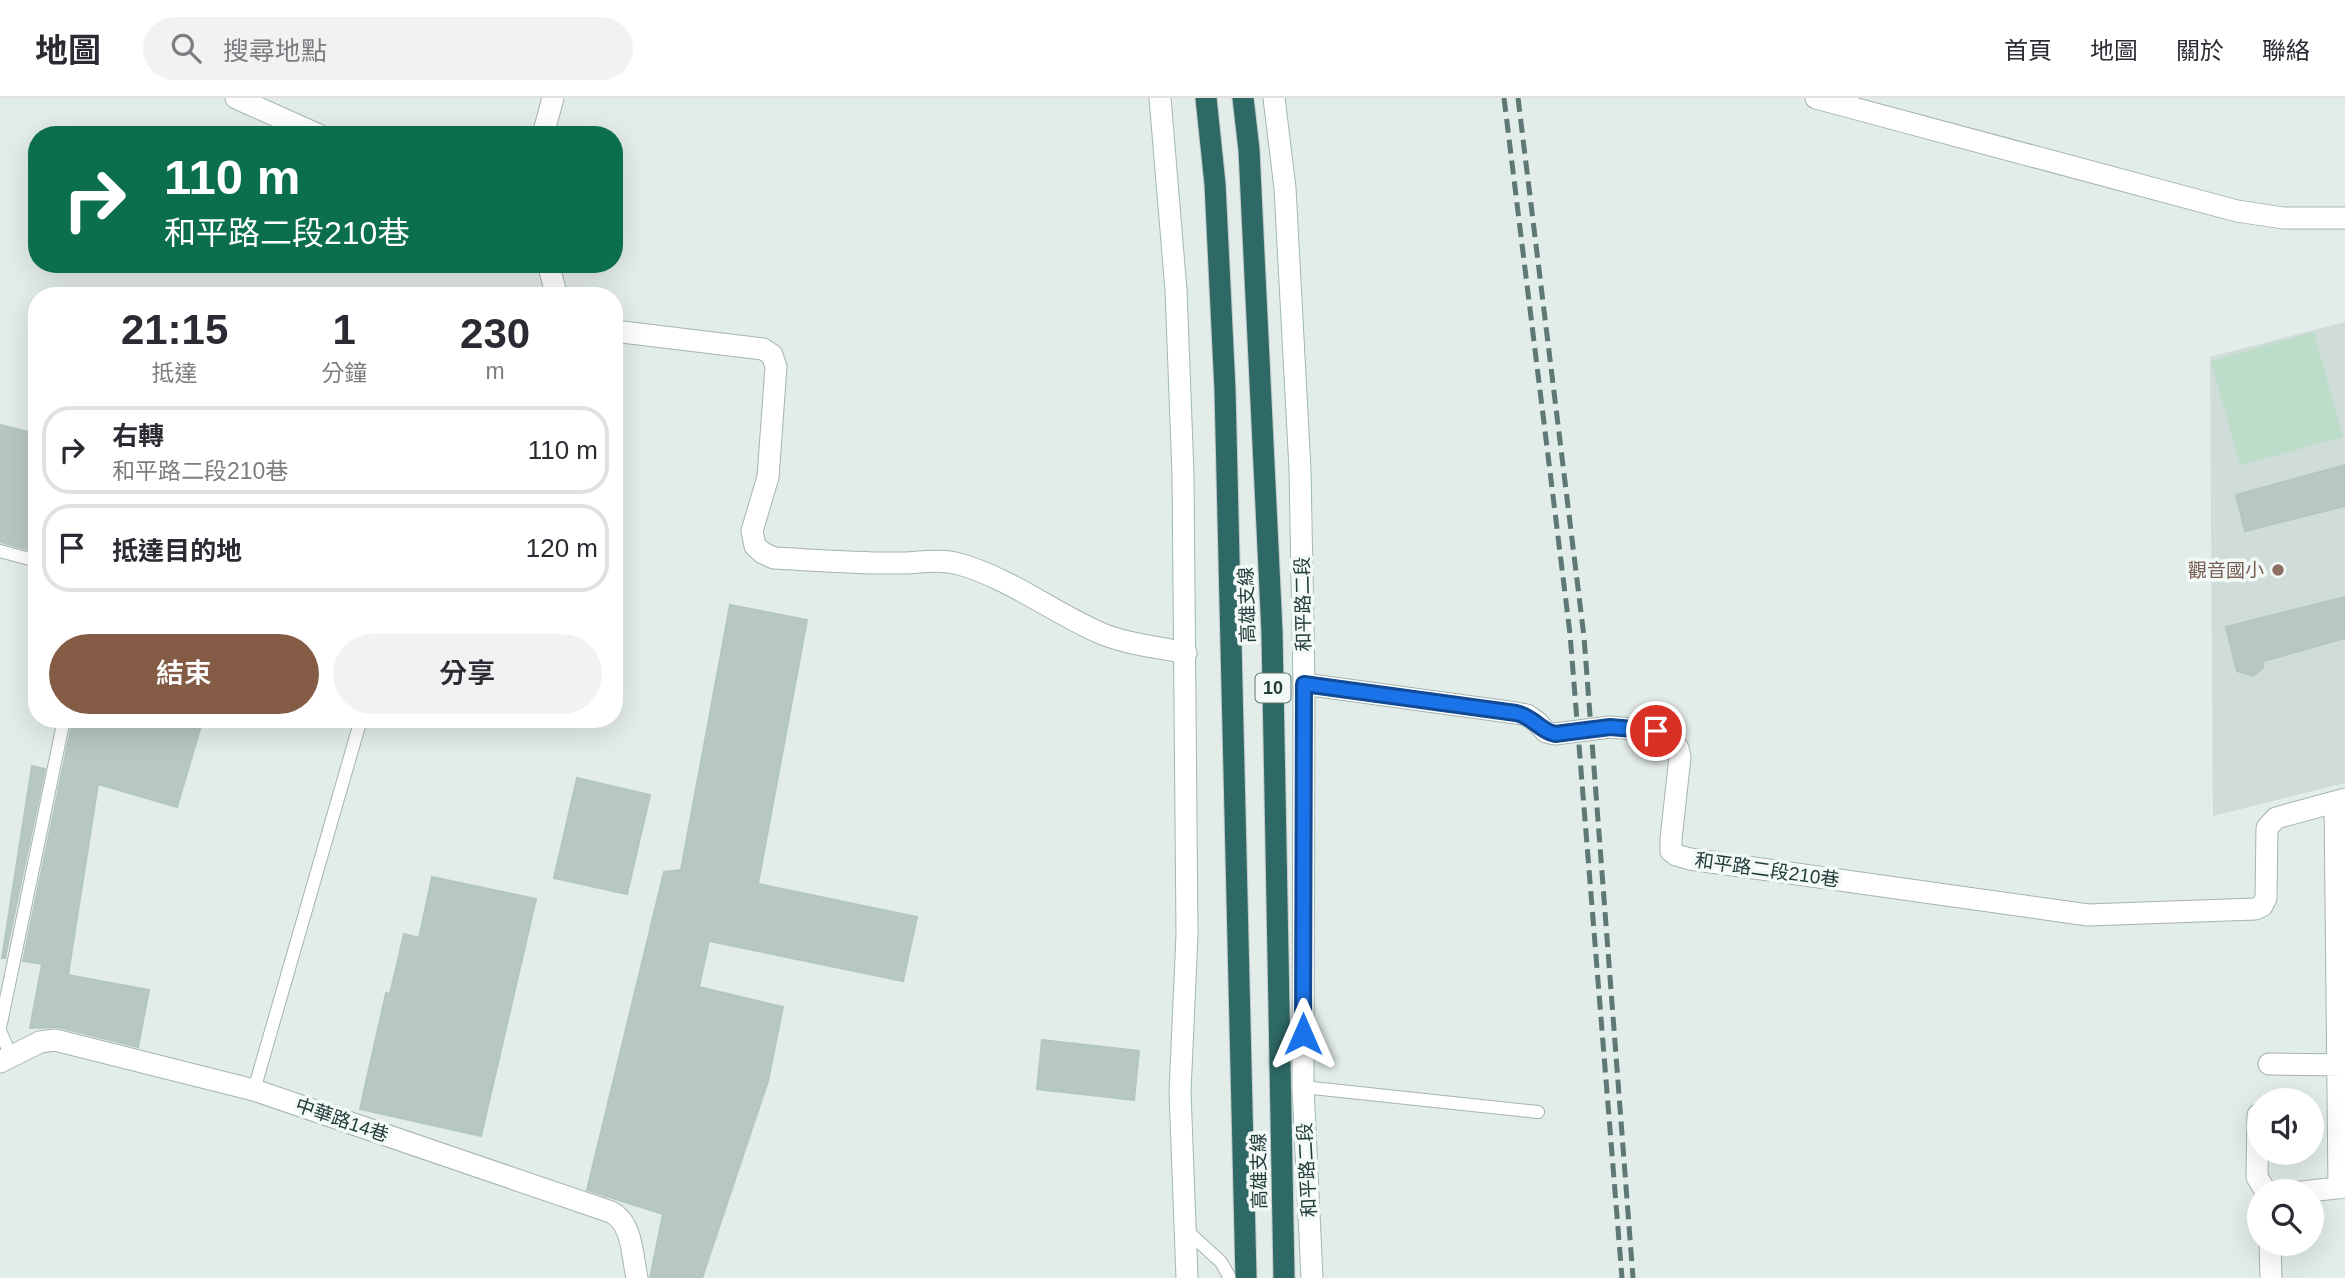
<!DOCTYPE html>
<html lang="zh-TW">
<meta charset="utf-8">
<style>
body{margin:0;font-family:Arial,"Noto Sans TC",sans-serif;background:#f2f2f3;color:#2b2b33;height:100vh;display:flex;flex-direction:column;font-size:26px;white-space:nowrap}
*{box-sizing:border-box;margin:0}
p{font-size:23px;color:#7c7c81}
.icon{flex:none;width:38px;height:38px;fill:none;stroke:currentColor;stroke-width:2;stroke-linecap:round;stroke-linejoin:round}
.map{position:relative;flex:1;overflow:hidden}
.details{position:absolute;left:28px;top:189px;width:595px;height:441px;display:flex;flex-direction:column;background:#fff;border-radius:28px;box-shadow:0 7px 28px #0002}
.details>*{flex:none}
.hud{position:absolute;left:28px;top:28px;width:595px;height:147px;border-radius:28px;box-shadow:0 7px 28px #0002;background:#0b6e4f;color:#fff;overflow:hidden}
.fabs{position:absolute;left:2247px;top:990px;display:grid;gap:14px}
.fabs a{display:grid;place-items:center;width:77px;height:77px;border-radius:50%;background:#fff;box-shadow:0 7px 28px #0002;font-size:35px}
.pin{position:absolute;display:grid;place-items:center;width:60px;height:60px;color:#fff;margin:-30px;border:4px solid #fff;border-radius:50%;box-shadow:0 2px 7px #0007}
.me{position:absolute;width:77px;margin:-38px;rotate:0deg;stroke-linejoin:round;filter:drop-shadow(0 0 5px #0008)}
.turn{display:flex;align-items:center;gap:24px;height:147px;padding:0 21px;font-size:32px}
.turn .icon{width:91px;height:91px;stroke-width:2.5}
.turn b{display:block;font-size:49px;line-height:60px}
.eta{display:flex;justify-content:space-evenly;align-items:center;height:119px;text-align:center}
.eta b{font-size:42px;font-weight:600;line-height:49px}
.cta{display:flex;gap:14px;margin-top:auto;padding:14px 21px}
.cta a{flex:1;height:80px;border-radius:42px;background:#845c45;color:#fff;font-size:28px;font-weight:600;line-height:80px;text-align:center}
.cta a+a{background:#f2f2f3;color:#2b2b33}
ul{padding:0;list-style:none}
li{display:flex;align-items:center;gap:21px;height:88px;margin:0 14px 10px;padding:0 7px;border:4px solid #e1e1e2;border-radius:28px}
li div{flex:1}
li b{display:block;font-size:26px}
li em{font-style:normal}
header{display:flex;align-items:center;gap:42px;box-sizing:border-box;height:98px;padding:0 35px;background:#fff;border-bottom:2px solid #e1e1e2}
header strong{font-size:33px}
nav{display:flex;gap:38px;margin-inline-start:auto;font-size:24px}
.search{width:490px;height:63px;background:#f2f2f3;display:flex;align-items:center;gap:18px;box-sizing:border-box;padding:0 24px;border-radius:38px;color:#7c7c81;font-size:26px}
.map>svg:first-child{display:block}
.built{fill:#d0dcd8}
.green{fill:#bbddca}
.building{fill:#b7c7c3;stroke:#b4c6c1;stroke-width:2}
.lines{fill:none;stroke-linecap:round;stroke-linejoin:round}
.lane-casing{stroke:#a5b4b1;stroke-width:14}
.street-casing{stroke:#a5b4b1;stroke-width:23}
.secondary-casing{stroke:#a0b8b3;stroke-width:23}
.highway-casing{stroke:#c1c9c8;stroke-width:23}
.lane{stroke:#fff;stroke-width:12}
.street{stroke:#fff;stroke-width:21}
.secondary{stroke:#fff;stroke-width:21}
.highway{stroke:#2e6966;stroke-width:21}
.rail{stroke:#5d7875;stroke-width:5;stroke-dasharray:14 7;stroke-linecap:butt}
.route-casing{stroke:#114b97;stroke-width:18}
.route{stroke:#1a73e8;stroke-width:12}
.education-dot{fill:#8d6e63;stroke:#f2f9f6;stroke-width:2.5}
.labels{text-anchor:middle;dominant-baseline:central;stroke-width:7;stroke-linejoin:round;paint-order:stroke}
.shield{fill:#f2f9f6;stroke:#607572;stroke-width:2}
.shield-label{font-size:18px;font-weight:bold;fill:#223d3a}
.education-label{font-size:19px;fill:#785e54;stroke:#f2f9f6;text-anchor:end}
.street-label{font-size:19px;fill:#223d3a;stroke:#f2f9f6}
</style>
<header>
<strong>地圖</strong>
<div class="search"><svg class="icon" aria-label="search" viewBox="0 0 24 24"><circle cx="10" cy="10" r="6"/><path d="M15 15l6 6"/></svg>搜尋地點</div>
<nav><a>首頁</a><a>地圖</a><a>關於</a><a>聯絡</a></nav>
</header>
<div class="map">
<svg width="2345" height="1180" viewBox="0 0 2345 1180">
<rect width="100%" height="100%" fill="#e2ece9"/>
<path class="built" d="M2345 224V685L2213 718 2210 259Z"/>
<path class="green" d="M2314 234 2343 339 2240 367 2211 263Z"/>
<path class="building" d="M0 327 37 336V454L0 444Z
M2345 367V408L2245 433 2236 397Z
M2345 499V540L2264 563 2262 571 2253 578 2237 573 2226 529Z
M730 507 807 522 758 786 917 819 903 883 709 843 699 889 783 909 768 983 702 1180H650L663 1116 587 1092 664 774 681 772Z
M73 621H203L177 709 98 686 68 877 149 892 138 949 58 929 30 930 42 866 23 863Z
M32 668 45 671 5 860H2Z
M577 680 650 697 627 796 554 780Z
M432 779 536 801 481 1038 360 1011 386 895 390 896 404 836 419 840Z
M1042 942 1139 953 1134 1002 1037 991Z"/>
<g class="lines">
<g class="lane-casing">
<path id="lane" d="M0 453 37 463
M0 930 64 621
M0 933 11 958
M1303 989 1538 1014
M254 992 361 621
M1186 1132 1221 1164 1230 1180"/>
</g>
<g class="street-casing">
<path id="street" d="M236 0 319 37
M1816 0 2237 113 2283 120H2345
M543 37 553 0
M548 166 557 198
M614 233 763 251 772 257 776 269 768 379 752 433 755 448 763 455 774 460C813 462 851 465 891 465 914 466 937 460 959 466 1009 480 1051 513 1098 534 1124 546 1158 549 1186 555
M1304 586 1516 615 1527 617 1537 624 1546 634 1555 636 1610 629 1656 633 1667 638 1678 650 1680 659 1671 741V753L1676 757 1690 761 2088 817 2255 811 2262 808 2266 800 2267 730 2276 720 2345 701
M2335 704 2339 1090
M0 964 40 944 55 942 254 992 611 1114C633 1125 632 1158 637 1180
M2269 966 2345 967
M2258 1017 2257 1079 2266 1094
M2302 1094 2345 1089
M2270 1146 2271 1180"/>
</g>
<g class="secondary-casing">
<path id="secondary" d="M1160 0 1176 192 1183 376 1187 837 1180 994 1187 1180
M1274 0 1285 90 1300 371 1304 586 1303 989 1312 1180"/>
</g>
<g class="highway-casing">
<path id="highway" d="M1206 0 1215 86 1225 292 1246 1180
M1243 0 1249 52 1272 534 1284 1180"/>
</g>
<use href="#lane" class="lane"/>
<use href="#street" class="street"/>
<use href="#secondary" class="secondary"/>
<use href="#highway" class="highway"/>
<path class="rail" d="M1504 0 1570 536 1622 1180
M1518 0 1584 539 1633 1180"/>
</g>
<g class="lines">
<g class="route-casing">
<path id="route" d="M1303 936 1304 586 1516 615C1534 619 1540 633 1555 636L1610 629 1656 633"/>
</g>
<use href="#route" class="route"/>
</g>
<circle class="education-dot" cx="2278" cy="472" r="7"/>
<g class="labels">
<rect class="shield" x="1255.5" y="575.5" width="35" height="29" rx="5"/>
<g class="shield-label">
<text x="1273" y="590">10</text>
</g>
<g class="education-label">
<text x="2264" y="472">觀音國小</text>
</g>
<g class="street-label">
<text transform="translate(1303 506) rotate(-91)">和平路二段</text>
<text transform="translate(1247 507) rotate(-92)">高雄支線</text>
<text transform="translate(1767 772) rotate(8)">和平路二段210巷</text>
<text transform="translate(342 1022) rotate(19)">中華路14巷</text>
<text transform="translate(1307 1072) rotate(-93)">和平路二段</text>
<text transform="translate(1259 1073) rotate(-91)">高雄支線</text>
</g>
</g>
</svg>
<div class="fabs">
<a><svg class="icon" aria-label="sound" viewBox="0 0 24 24"><path d="M4 9h4l5-4v14l-5-4H4zM17 9q2 3 0 6"/></svg></a>
<a><svg class="icon" aria-label="search" viewBox="0 0 24 24"><circle cx="10" cy="10" r="6"/><path d="M15 15l6 6"/></svg></a>
</div>
<div class="pin" style="left:1656px;top:633px;background:#d93025"><svg class="icon" aria-label="arrive" viewBox="0 0 24 24"><path d="M6 21V4h12l-3 4 3 4H6"/></svg></div>
<svg class="me" style="left:1303px;top:936px" viewBox="-20 -20 40 40"><path d="M0-17L14 15 0 8-14 15z" fill="#1a73e8" stroke="#fff" stroke-width="4"/></svg>
<div class="hud">
<div class="turn"><svg class="icon" aria-label="right" viewBox="0 0 24 24"><path d="M7 20v-9h11M14 6l5 5-5 5"/></svg><div><b>110 m</b>和平路二段210巷</div></div>
</div>
<section class="details">
<div class="eta">
<div><b>21:15</b><p>抵達</p></div>
<div><b>1</b><p>分鐘</p></div>
<div><b>230</b><p>m</p></div>
</div>
<ul>
<li><svg class="icon" aria-label="right" viewBox="0 0 24 24"><path d="M7 20v-9h11M14 6l5 5-5 5"/></svg><div><b>右轉</b><p>和平路二段210巷</p></div><em>110 m</em></li>
<li><svg class="icon" aria-label="arrive" viewBox="0 0 24 24"><path d="M6 21V4h12l-3 4 3 4H6"/></svg><div><b>抵達目的地</b></div><em>120 m</em></li>
</ul>
<div class="cta"><a>結束</a><a>分享</a></div>
</section>
</div>
